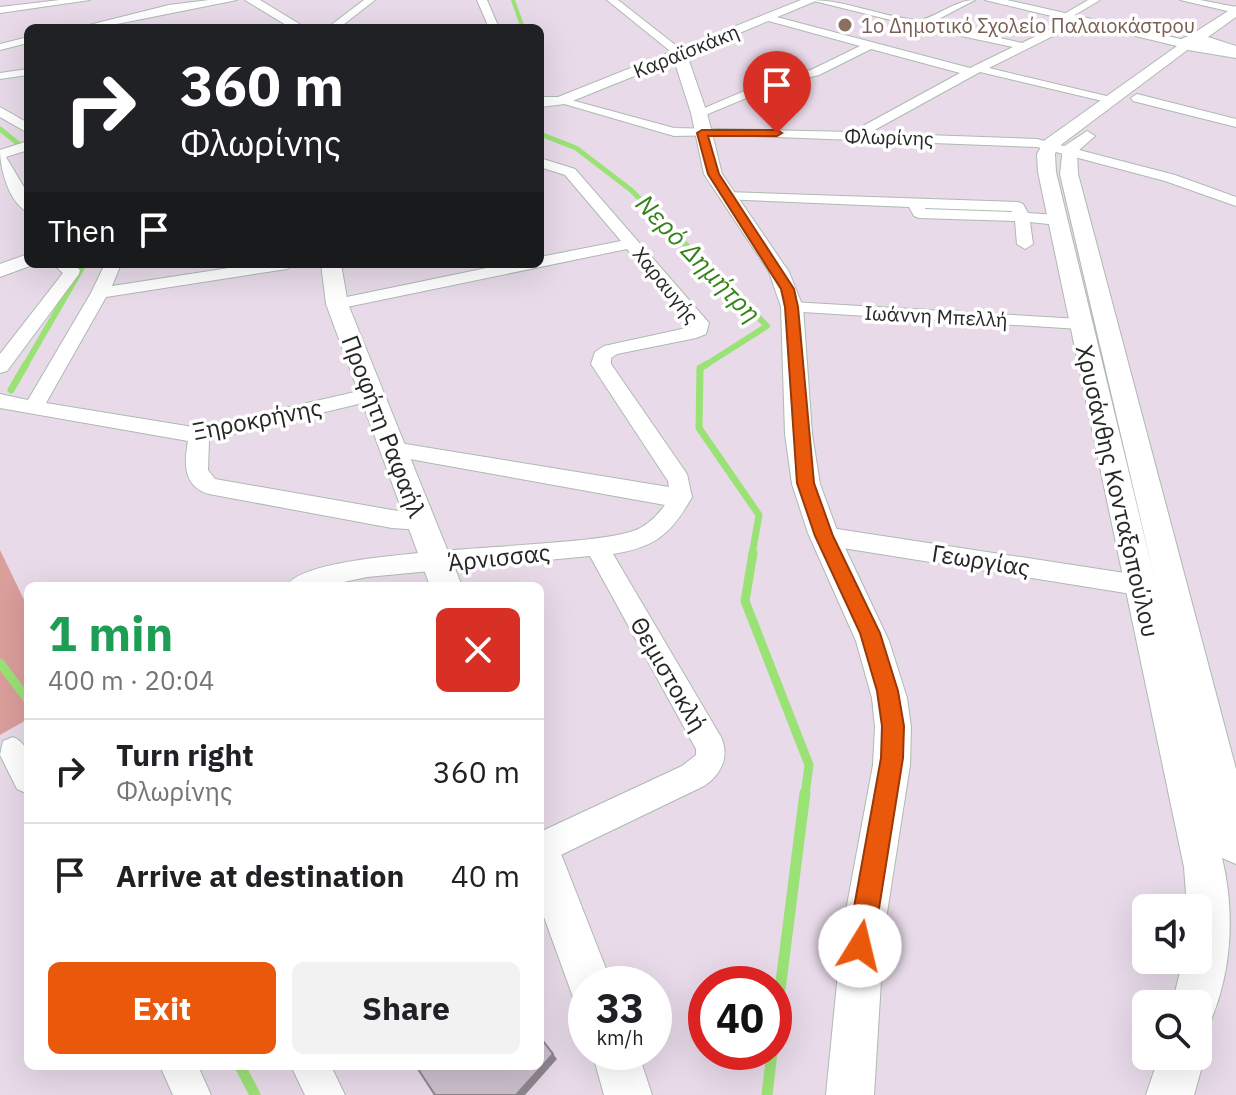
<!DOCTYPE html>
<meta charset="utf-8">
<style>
body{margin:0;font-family:"IBM Plex Sans",sans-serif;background:#f2f2f2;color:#202124;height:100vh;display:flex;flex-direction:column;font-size:30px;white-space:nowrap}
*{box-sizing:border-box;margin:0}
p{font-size:26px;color:#757577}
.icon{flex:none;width:44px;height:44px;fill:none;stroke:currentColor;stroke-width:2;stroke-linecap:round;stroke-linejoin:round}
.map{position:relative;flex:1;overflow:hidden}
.details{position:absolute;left:24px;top:582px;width:520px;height:488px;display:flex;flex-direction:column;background:#fff;border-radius:12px;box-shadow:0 8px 32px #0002}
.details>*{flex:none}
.hud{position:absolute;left:24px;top:24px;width:520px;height:244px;border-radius:12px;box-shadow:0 8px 32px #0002;background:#202124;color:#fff;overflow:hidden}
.tools{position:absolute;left:1132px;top:894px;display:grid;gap:16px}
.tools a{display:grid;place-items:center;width:80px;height:80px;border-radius:12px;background:#fff;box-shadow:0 8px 32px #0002;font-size:40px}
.speed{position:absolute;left:568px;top:966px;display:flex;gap:16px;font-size:40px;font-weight:700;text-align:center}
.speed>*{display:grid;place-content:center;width:104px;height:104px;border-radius:50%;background:#fff;box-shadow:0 8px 32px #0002;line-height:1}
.speed small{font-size:20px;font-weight:400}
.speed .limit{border:12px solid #d22;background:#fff;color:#111}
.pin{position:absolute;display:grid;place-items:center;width:68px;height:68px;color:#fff;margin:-82px -34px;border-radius:50% 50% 50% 0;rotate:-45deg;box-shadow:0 0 8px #0007}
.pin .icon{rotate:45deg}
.me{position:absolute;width:88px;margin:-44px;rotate:9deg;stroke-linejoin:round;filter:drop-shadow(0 0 6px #0008)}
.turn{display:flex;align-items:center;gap:28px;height:168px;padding:0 24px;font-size:36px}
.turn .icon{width:104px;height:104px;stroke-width:2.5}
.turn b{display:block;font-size:56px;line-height:68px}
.then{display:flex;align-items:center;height:76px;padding:0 24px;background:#0003;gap:16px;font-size:30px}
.round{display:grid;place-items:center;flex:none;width:84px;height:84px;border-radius:12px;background:#f2f2f2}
.summary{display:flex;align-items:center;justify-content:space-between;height:136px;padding:0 24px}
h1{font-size:48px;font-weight:800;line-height:60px;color:#1e9e55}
.button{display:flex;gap:16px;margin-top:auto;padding:16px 24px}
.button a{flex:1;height:92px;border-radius:12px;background:#ea580c;color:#fff;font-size:32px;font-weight:800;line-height:92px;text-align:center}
.button a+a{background:#f2f2f2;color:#202124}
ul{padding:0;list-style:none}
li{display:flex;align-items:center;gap:24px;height:104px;padding:0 24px;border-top:2px solid #e0e0e0}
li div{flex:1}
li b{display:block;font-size:30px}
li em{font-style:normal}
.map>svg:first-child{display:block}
.green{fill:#da9e9b}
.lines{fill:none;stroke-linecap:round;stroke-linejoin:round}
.stream-far5{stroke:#9be276;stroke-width:4}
.stream-far4{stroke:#9be276;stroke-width:5}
.stream-far3{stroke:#9be276;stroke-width:6}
.stream-far2{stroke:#9be276;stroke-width:7}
.stream-far1{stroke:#9be276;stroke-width:9}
.stream{stroke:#9be276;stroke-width:11}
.minor-casing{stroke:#adbab1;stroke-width:2}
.tertiary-casing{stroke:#adbab1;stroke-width:2}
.secondary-casing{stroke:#adbab1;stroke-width:2}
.minor{fill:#fff;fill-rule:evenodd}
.tertiary{fill:#fff;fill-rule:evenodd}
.secondary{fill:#fff;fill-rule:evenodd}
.shaded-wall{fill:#8e868e}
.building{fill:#cbbfcb;stroke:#8e868e;stroke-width:2}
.route{fill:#ea580c;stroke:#983908;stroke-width:2}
.education-dot{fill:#8d6e63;stroke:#fff;stroke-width:3}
.labels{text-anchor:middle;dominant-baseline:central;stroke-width:7;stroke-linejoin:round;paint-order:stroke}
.far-education-label{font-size:20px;fill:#785e54;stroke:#fff;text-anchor:start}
.far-street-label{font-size:20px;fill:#272727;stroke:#fff}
.street-label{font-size:24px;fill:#272727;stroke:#fff}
.water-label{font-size:26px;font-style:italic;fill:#35831a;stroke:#fff}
</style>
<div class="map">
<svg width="1236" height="1095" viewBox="0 0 1236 1095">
<rect width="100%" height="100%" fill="#e8dae9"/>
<path class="green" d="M0 550 28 608V719L0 735Z"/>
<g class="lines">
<path class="stream-far5" d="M513 0 523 28"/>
<path class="stream-far4" d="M0 129 20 145
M540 134 576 148 631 190 656 215"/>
<path class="stream-far3" d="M654 213 767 326 704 366
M25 366 84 264"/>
<path class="stream-far2" d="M707 364 700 368 699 428 759 515 752 555
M11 390 26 364"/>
<path class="stream-far1" d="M753 553 745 601 809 765 805 795
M0 663 28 700"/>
<path class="stream" d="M774 1037 805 793
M240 1066 255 1095
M767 1095 772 1052"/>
<g class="minor-casing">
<path id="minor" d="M60 0H90L0 13V7Z
M209 0H237L97 28H77L169 5Z
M364 0H375L339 28H327Z
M477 0H487L499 28H489Z
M607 0H618L683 51V55H675Z
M810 0C847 0 881 17 917 20 931 21 954 0 975 0L931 23 1022 43 1073 18H1081V22L989 68 1115 98V104L980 72 869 133 1037 139 1175 175 1236 197V206L1165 181 1037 147 725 135 674 136 554 101 560 97 674 128 852 132 960 73 871 49 819 75 778 85 703 116 693 113 770 80 811 70 860 46 765 20 764 18 769 15 970 68 1013 47 928 29 923 32 919 27Z
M1088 0H1100L1068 19 1059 17Z
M1180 0H1200L1236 7V13Z
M28 37V43L0 50V44Z
M28 69V75L0 79V73Z
M1137 94 1236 119V127L1133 101 1131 98Z
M0 107 28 123V133L0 117Z
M28 141V150L6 157 28 194V212C9 203 0 169 0 150Z
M540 158 575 169 709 323 706 334 696 338 617 354 611 358V364L687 474 692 497C671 534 656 547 613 554L721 737C730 757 721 775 704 786L540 865V832L682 766 696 755V749L590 556 367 577 325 586H287C308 545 576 551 633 531 646 527 657 516 665 505L393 456 385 454 382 449 385 444 393 442 669 487 668 481 591 364 595 352 604 346 691 327 627 249 337 309 328 304 337 299 506 264H540V257L621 241 565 175 540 167Z
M727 192 1018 202 1023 204 1028 213 1057 215 1065 220 1057 225 1030 222 1033 244 1025 249 1017 244 1015 221 919 218 914 216 909 207 722 199 720 196ZM925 208 1012 211V212L925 209Z
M53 264H73L80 270 79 274 7 371 0 373V354L63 273Z
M105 264H121L112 286 255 264H295L287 269 106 297 46 403 199 428 372 388 379 389 382 394 379 399 209 440 208 470 215 479 392 510 429 515 433 521 429 527 421 530 392 528 209 494C183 486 184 464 188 441L0 408V394L28 400 91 293Z
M792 302 1080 319 1089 324 1080 329 786 311 783 307 786 303Z
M824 527 1138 575 1147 578 1150 585 1147 592 1138 595 824 545 816 542 812 536 816 530Z
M13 737C35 746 28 773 28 794L17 789 0 755 3 741Z
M160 1066H198L211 1095H173Z
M291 1066H331L345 1095H305Z"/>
</g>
<g class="tertiary-casing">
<path id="tertiary" d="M245 0H260L306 28H291Z
M801 0H818L687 55 707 113 722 174 789 272 803 307 812 434 820 484 838 533 889 641 907 698 911 727 910 765 884 932 874 1095H826L842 932 873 765 875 727 872 698 856 641 808 533 792 484 785 434 781 307 769 272 704 174 691 113 674 60 565 104 540 107V97H558Z
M985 0H1007L1185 40 1194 45 1058 147 1055 154 1056 172 1154 576 1060 174 1063 147 1087 131 1095 136 1077 152 1078 174 1236 769V864L1222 858C1235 911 1232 970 1211 1020L1198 1025V1004H1172L1183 960H1198V908H1187L1184 867 1038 172 1037 154 1045 140 1177 46Z
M28 254V264H35L0 277V264Z
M321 264H341L348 304 462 586H430L326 304Z
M540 830 554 836 612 984H586V1005L574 1000 540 906Z
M1198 1039 1205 1056 1194 1095H1146L1159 1056H1198Z
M592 1052H638L652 1095H604Z"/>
</g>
<g class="secondary-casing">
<path id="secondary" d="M1236 6V17L1208 37 1236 46V58L1188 50 1176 41 1189 36Z"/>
</g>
<use href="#minor" class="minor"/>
<use href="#tertiary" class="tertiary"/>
<use href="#secondary" class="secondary"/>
</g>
<path class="shaded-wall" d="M553 1054 557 1059 525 1095H516Z"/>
<path class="building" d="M540 1037 553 1054 516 1095H435L416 1066H540Z"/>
<path class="route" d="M702 130H777L782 133 777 136H708L719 174 794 289 798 307 814 483 833 536 880 633 898 691 904 726 903 758 873 946 869 955 860 959 851 955 847 946 881 758 882 726 877 691 860 633 815 536 797 483 785 307 781 289 708 174 697 133Z"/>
<circle class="education-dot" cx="845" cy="25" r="8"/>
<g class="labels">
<g class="far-education-label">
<text x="861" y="25">1ο Δημοτικό Σχολείο Παλαιοκάστρου</text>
</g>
<g class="far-street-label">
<text transform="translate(686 51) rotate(-22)">Καραϊσκάκη</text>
<text transform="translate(889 137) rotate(2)">Φλωρίνης</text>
<text transform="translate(666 285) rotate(51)">Χαραυγής</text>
<text transform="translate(936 316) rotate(3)">Ιωάννη Μπελλή</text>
</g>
<g class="street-label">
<text transform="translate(257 419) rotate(-11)">Ξηροκρήνης</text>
<text transform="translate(384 426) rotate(69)">Προφήτη Ραφαήλ</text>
<text transform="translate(1118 491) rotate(77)">Χρυσάνθης Κονταξοπούλου</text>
<text transform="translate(499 557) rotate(-6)">Άρνισσας</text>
<text transform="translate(981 560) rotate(9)">Γεωργίας</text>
<text transform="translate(669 674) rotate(60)">Θεμιστοκλή</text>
</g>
<g class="water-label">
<text transform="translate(699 258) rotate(46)">Νερό Δημήτρη</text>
</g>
</g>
</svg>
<div class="tools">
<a><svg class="icon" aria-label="sound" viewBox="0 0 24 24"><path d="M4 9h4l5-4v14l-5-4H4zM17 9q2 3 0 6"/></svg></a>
<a><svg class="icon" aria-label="search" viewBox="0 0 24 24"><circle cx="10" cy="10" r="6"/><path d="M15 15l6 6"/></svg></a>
</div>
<div class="speed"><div>33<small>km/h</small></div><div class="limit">40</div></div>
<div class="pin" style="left:777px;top:133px;background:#d93025"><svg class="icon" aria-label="arrive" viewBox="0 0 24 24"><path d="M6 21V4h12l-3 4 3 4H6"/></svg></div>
<svg class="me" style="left:860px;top:946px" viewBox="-20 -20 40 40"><circle r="19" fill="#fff"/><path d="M0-13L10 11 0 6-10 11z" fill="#ea580c"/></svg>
<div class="hud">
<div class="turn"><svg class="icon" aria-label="right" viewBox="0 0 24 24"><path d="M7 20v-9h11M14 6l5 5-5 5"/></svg><div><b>360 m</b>Φλωρίνης</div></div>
<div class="then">Then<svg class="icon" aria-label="arrive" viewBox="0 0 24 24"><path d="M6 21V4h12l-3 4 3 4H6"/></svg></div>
</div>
<section class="details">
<div class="summary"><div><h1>1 min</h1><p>400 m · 20:04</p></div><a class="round" style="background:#d93025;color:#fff"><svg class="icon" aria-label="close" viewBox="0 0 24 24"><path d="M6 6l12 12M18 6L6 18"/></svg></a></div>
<ul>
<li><svg class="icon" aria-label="right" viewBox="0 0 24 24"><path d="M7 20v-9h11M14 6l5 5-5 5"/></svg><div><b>Turn right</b><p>Φλωρίνης</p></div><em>360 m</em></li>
<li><svg class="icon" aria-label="arrive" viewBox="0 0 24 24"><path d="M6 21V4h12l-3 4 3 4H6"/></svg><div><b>Arrive at destination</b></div><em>40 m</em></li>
</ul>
<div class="button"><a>Exit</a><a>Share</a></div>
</section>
</div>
